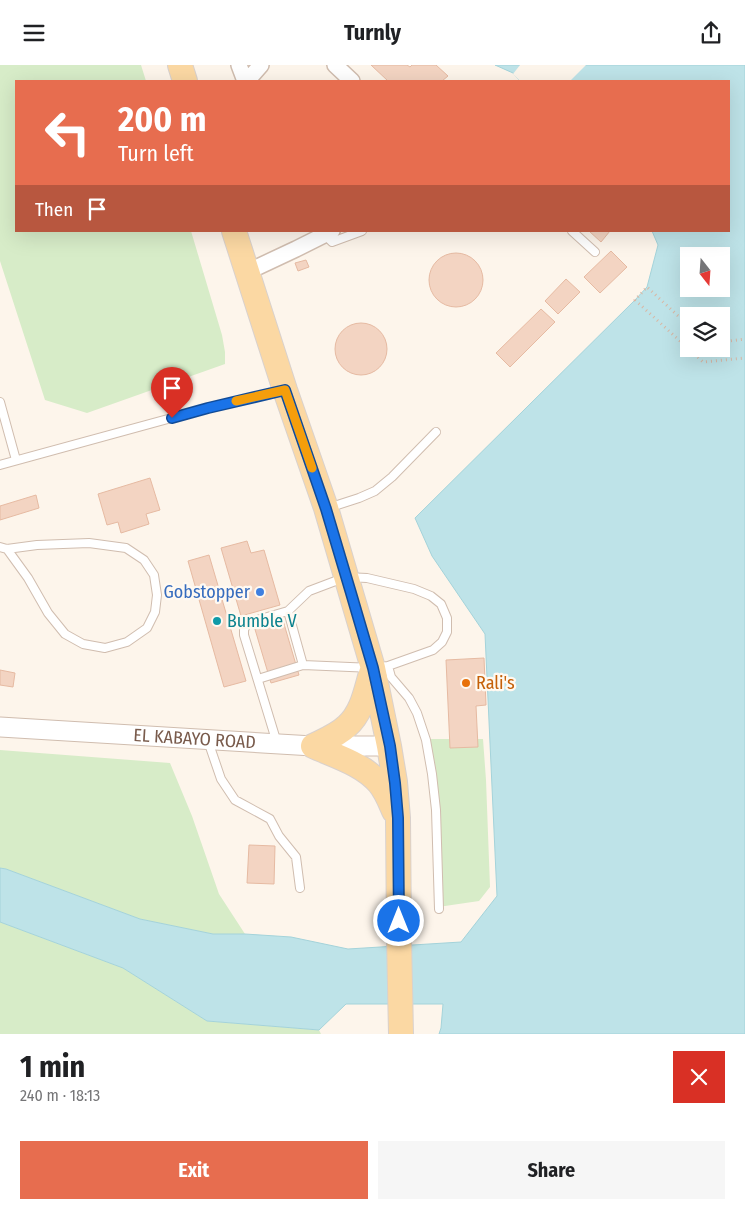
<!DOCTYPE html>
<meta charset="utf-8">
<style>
body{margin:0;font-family:"Fira Sans Condensed",sans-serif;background:#f6f6f6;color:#202124;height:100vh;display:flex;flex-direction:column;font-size:19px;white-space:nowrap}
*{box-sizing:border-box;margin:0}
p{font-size:16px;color:#757577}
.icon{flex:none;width:28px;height:28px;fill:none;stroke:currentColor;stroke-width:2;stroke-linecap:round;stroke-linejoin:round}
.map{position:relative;height:969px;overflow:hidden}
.drawer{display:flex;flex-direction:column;background:#fff;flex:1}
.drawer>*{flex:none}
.hud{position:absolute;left:15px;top:15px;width:715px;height:152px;border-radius:0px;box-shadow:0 5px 20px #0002;background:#e76d4f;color:#fff;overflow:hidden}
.needle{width:32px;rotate:163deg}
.tools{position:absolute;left:680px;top:182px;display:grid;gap:10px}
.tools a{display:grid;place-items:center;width:50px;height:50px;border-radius:0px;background:#fff;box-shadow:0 5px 20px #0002;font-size:25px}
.pin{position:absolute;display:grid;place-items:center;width:42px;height:42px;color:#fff;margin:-51px -21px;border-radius:50% 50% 50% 0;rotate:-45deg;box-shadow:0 0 5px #0007}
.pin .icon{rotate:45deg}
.me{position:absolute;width:55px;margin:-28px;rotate:0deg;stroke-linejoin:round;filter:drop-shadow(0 0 4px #0008)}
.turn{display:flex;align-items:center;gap:18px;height:105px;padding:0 20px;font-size:22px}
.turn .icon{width:65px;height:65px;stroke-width:2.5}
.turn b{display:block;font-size:35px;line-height:42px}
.then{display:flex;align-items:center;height:48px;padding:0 20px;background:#0003;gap:10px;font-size:19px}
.round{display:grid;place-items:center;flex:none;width:52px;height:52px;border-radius:0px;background:#f6f6f6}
.summary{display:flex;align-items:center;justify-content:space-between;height:85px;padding:0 20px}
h1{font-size:30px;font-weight:700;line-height:38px}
.action{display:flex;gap:10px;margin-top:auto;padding:10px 20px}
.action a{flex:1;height:58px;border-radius:0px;background:#e76d4f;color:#fff;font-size:20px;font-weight:700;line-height:58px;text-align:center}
.action a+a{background:#f6f6f6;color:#202124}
header{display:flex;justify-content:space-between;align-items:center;height:65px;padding:0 20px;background:#fff;font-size:22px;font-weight:700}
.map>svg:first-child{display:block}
.green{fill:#d7ecc8}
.water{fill:#bee3e8;stroke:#a4d3da;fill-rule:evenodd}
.pier{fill:#fdf5eb}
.building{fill:#f3d4c2;stroke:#e6baa2}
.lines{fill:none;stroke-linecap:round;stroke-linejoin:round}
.service-casing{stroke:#d0bdaf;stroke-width:10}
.minor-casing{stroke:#d0bdaf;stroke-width:18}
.tertiary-casing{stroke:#d0bdaf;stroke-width:21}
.primary-casing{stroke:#d9d1cd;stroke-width:26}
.path{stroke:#d9b7a4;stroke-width:3;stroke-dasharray:1 4;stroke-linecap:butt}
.service{stroke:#fff;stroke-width:8}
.minor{stroke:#fff;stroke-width:15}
.tertiary{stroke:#fff;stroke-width:19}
.primary{stroke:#fbd8a3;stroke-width:24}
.route-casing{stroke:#114b97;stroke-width:12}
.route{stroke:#1a73e8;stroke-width:9}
.slow{stroke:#f59e0b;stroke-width:9}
.shop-dot{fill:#3f7fe0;stroke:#fff9f1;stroke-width:2}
.culture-dot{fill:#0f9aa8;stroke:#fff9f1;stroke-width:2}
.food-dot{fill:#e8710a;stroke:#fff9f1;stroke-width:2}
.labels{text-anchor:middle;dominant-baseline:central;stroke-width:4.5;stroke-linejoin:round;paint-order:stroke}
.shop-label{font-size:18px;fill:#366cbe;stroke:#fff9f1;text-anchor:end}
.culture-label{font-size:18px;fill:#0d838f;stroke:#fff9f1;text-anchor:start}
.food-label{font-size:18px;fill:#c56008;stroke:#fff9f1;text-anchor:start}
.street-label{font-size:18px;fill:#795b4c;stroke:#fff9f1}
</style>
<header><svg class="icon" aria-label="menu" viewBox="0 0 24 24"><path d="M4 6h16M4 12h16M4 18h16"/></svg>Turnly<svg class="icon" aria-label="share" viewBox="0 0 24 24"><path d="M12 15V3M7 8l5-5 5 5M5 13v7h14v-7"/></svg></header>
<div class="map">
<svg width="745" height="969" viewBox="0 0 745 969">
<rect width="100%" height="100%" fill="#fdf5eb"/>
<path class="green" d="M0 0H141L146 16H16V166H191L222 270 225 287V299L87 348 45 335 0 196Z
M429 674H483L486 715 490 822 479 836 438 842Z
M0 685 170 698 192 751 219 829 245 869H213L140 854 6 804 0 803Z
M0 857 123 903 207 956 319 965 321 969H0Z"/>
<path class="water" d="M495 0H745V969H439L441 963 443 939H346L319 965 207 956 123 903 0 857V803L6 804 140 854 213 869H245L291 872 348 884 461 877 497 831 485 569 432 491 415 453 635 235 647 222 658 180 652 166H729V16H520L513 8ZM689 191H721V224H689ZM689 251H721V284H689Z"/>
<path class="pier" d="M520 0H586L570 16H520L513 9Z"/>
<path class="building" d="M371 0H407L410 2 412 0H436L448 11 442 16H388Z
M589 166H610L601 177Z
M611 186 627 202 600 228 584 212Z
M429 215a27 27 0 1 1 54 0a27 27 0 1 1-54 0Z
M306 195 309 202 298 206 295 198Z
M566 214 580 227 558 249 545 236Z
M541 244 555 257 510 302 496 288Z
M335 284a26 26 0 1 1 52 0a26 26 0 1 1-52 0Z
M150 413 160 445 146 449 149 459 121 468 118 457 107 460 98 429Z
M36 430 39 443 0 455V441Z
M247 476 251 488 264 485 280 540 241 551 221 483Z
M209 490 246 616 224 622 188 496Z
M282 552 299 610 271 618 254 561Z
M484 593 486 640 476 641 478 682 450 683 446 595Z
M0 605 15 608 13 622 0 620Z
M249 780 275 781 274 819 247 818Z"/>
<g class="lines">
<g class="service-casing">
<path id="service" d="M572 166 595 187
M324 169 332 177 362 166
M0 337 16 395
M0 400 208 343 283 325
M328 443 359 433 375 426 392 412 436 367
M0 482 7 484 37 480 89 478 126 483 144 495 154 510 157 530 155 547 147 563 127 577 105 583 83 579 65 569 48 548 28 513 7 484
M288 546 303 600
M388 601 391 612 409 633 417 648 426 675 432 709 436 745 439 844
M258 614 303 600 373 603 388 601 433 585 442 577 447 567V553L441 539 431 531 414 524 367 513 346 512 309 526 288 546 247 558 244 565V570L277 678
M208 676 221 714 235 735 270 754 279 771 296 792 300 823"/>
</g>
<g class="minor-casing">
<path id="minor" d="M239 0 245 16
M335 0 352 16
M247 16 261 0
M247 207 296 184 332 166"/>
</g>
<g class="tertiary-casing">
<g id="tertiary">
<path id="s1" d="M0 662 313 681H389"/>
</g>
</g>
<g class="primary-casing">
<path id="primary" d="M180 0 185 16
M234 166 285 325 326 443 373 603 389 681 395 717 398 753 399 873 401 969
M313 681C335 691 363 699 379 718 386 726 390 737 394 746
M313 681C325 675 338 670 347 661 363 647 366 624 372 605"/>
</g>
<path class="path" d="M689 261 647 222 635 235 703 297 745 293
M721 277 745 274"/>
<use href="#service" class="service"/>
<use href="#minor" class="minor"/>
<use href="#tertiary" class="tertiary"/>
<use href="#primary" class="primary"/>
</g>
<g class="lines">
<g class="route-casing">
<path id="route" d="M172 353 208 343 285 325 326 444 351 528 373 603 390 681 395 718 398 753 399 856"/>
</g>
<use href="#route" class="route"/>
<path class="slow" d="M236 336 285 325 312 403"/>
</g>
<circle class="shop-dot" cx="260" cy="527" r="5"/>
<circle class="culture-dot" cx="217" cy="556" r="5"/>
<circle class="food-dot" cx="466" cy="618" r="5"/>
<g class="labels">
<g class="shop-label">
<text x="250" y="527">Gobstopper</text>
</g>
<g class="culture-label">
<text x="227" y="556">Bumble V</text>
</g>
<g class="food-label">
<text x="476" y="618">Rali's</text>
</g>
<g class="street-label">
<text stroke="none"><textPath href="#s1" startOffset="195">EL KABAYO ROAD</textPath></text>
</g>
</g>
</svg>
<div class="tools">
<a><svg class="needle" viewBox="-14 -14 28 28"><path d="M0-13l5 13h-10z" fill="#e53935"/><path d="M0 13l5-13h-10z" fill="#757577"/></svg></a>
<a><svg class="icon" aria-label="layers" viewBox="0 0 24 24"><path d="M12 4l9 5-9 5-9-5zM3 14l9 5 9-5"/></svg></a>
</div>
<div class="pin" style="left:172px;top:353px;background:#d93025"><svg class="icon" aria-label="arrive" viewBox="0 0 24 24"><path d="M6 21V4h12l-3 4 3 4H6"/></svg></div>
<svg class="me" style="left:399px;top:856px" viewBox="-20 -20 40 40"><circle r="17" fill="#1a73e8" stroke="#fff" stroke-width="3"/><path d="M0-11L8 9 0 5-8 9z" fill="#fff"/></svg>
<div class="hud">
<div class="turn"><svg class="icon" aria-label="left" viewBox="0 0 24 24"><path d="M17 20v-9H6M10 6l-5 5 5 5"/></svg><div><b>200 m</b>Turn left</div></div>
<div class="then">Then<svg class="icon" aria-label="arrive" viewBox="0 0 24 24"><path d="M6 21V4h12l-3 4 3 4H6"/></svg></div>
</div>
</div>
<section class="drawer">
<div class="summary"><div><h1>1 min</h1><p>240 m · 18:13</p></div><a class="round" style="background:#d93025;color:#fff"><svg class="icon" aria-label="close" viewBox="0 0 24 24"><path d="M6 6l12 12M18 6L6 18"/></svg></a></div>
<div class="action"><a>Exit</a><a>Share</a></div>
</section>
